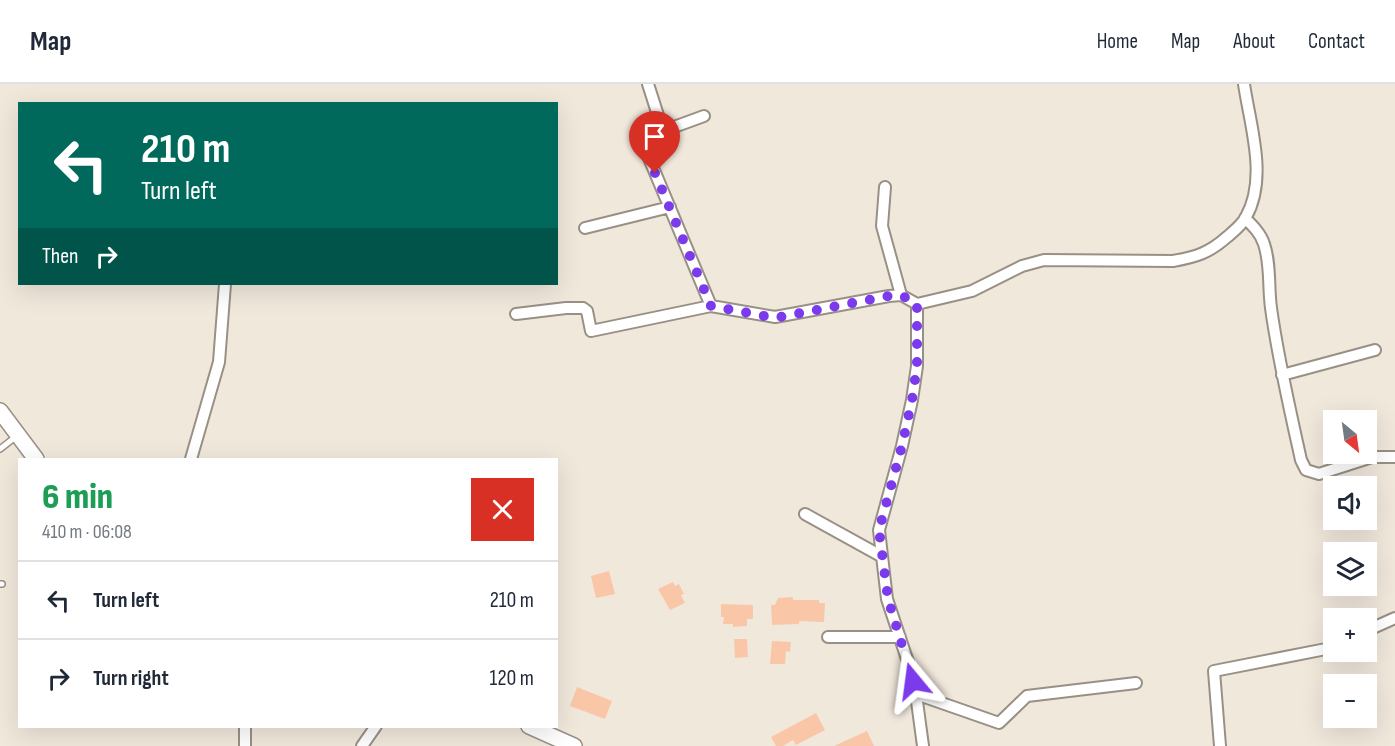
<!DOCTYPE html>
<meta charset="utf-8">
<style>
body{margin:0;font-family:"Sofia Sans Condensed",sans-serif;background:#f6f6f7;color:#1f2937;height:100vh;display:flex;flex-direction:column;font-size:22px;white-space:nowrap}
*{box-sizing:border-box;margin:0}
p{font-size:20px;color:#747a83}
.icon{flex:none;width:33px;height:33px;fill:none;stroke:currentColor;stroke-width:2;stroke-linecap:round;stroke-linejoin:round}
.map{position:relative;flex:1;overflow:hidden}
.side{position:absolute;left:18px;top:374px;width:540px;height:270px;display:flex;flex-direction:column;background:#fff;border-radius:0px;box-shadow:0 6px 24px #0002}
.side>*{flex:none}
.guide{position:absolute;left:18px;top:18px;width:540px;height:183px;border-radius:0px;box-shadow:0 6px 24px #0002;background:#00695c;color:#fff;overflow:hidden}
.needle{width:39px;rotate:151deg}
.fabs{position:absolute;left:1323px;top:326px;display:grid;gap:12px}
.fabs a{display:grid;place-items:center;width:54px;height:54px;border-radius:0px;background:#fff;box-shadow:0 6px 24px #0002;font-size:30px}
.pin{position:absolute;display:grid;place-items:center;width:51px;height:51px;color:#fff;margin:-62px -26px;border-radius:50% 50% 50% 0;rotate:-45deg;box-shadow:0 0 6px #0007}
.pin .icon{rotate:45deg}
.me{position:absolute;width:66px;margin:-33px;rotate:344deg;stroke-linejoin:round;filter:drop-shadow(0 0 4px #0008)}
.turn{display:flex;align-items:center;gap:21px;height:126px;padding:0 24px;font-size:27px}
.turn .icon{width:78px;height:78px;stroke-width:2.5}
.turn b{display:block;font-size:42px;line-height:51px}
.then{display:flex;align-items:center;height:57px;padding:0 24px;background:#0003;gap:12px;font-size:22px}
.round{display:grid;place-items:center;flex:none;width:63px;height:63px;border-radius:0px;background:#f6f6f7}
.head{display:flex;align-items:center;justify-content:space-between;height:102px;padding:0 24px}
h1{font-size:36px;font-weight:800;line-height:45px;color:#1e9e55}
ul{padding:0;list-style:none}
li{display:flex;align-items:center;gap:18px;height:78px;padding:0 24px;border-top:2px solid #e0e1e3}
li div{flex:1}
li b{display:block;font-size:22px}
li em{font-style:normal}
header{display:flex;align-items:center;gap:36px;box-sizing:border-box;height:84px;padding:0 30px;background:#fff;border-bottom:2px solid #e0e1e3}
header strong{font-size:28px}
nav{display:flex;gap:33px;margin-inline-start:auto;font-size:21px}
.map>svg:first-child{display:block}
.building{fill:#f9c7a8}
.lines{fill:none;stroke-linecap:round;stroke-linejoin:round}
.lane-casing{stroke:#999085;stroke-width:8}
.street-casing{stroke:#999085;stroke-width:14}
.secondary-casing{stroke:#999085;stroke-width:18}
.lane{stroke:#fff;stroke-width:5}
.street{stroke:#fff;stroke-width:10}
.secondary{stroke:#fff;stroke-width:15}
.route{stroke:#7c3aed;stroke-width:10;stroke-dasharray:0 18}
</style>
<header>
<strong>Map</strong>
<nav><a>Home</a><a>Map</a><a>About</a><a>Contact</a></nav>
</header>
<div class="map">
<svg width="1395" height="662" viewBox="0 0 1395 662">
<rect width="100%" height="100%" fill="#f1e8dc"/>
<path class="building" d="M609 487 615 510 596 514 591 492Z
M673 498 675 502 679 500 684 510 681 511 685 519 670 526 658 505Z
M793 513V516H819V519H825L824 538 799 537V540L772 541 771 521H775L778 514Z
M721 520 753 521V535H747V542L733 543V540H723L724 533H721Z
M734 555H747L748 573 735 574Z
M772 557 791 558 790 568 786 567 785 580H770Z
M577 603 612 617 605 635 570 622Z
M816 629 825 646 796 661 793 656 783 662H776L771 653Z
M867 647 874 662H834Z"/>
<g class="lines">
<g class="lane-casing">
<path id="lane" d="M0 365 18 351
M0 500H2"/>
</g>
<g class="street-casing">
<path id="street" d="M648 0 663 47
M704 32 641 55 711 222
M885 103 882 142 901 211
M1245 134C1253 142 1261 150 1264 160 1271 181 1268 202 1271 224 1278 275 1290 326 1301 376L1306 386 1319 390 1372 373H1395
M585 144 670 123
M917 220V282L912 316 902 362 879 446 887 515 910 584 916 610 923 662
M516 230 566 224H583L587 227 591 247 711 222 775 233 889 212 901 211 917 220 972 207 1022 182 1044 176 1173 177C1196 173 1209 169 1227 153 1234 147 1242 141 1246 133 1268 94 1250 41 1244 0
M1282 291 1375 266
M191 375 219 278 225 200
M805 430 881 472
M1366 547 1395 534
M828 553H900
M916 610 999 639 1027 612 1136 599
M245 662V642
M362 662 376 642
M1220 662 1214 587 1326 565 1334 562"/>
</g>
<g class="secondary-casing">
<path id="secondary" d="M0 327 36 375
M529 642 574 662"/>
</g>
<use href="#lane" class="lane"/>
<use href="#street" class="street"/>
<use href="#secondary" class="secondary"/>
</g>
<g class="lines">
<path class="route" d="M655 89 711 222 775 234 889 212 901 211 917 220V282L912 316 902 362 879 446 888 515 913 597"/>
</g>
</svg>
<div class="fabs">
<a><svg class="needle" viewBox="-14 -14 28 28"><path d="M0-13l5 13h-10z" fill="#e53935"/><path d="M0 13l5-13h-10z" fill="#747a83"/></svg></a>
<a><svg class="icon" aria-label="sound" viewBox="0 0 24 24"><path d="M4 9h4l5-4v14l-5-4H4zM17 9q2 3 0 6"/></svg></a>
<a><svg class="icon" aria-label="layers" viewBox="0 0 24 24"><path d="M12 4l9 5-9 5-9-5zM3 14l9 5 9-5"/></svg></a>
<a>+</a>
<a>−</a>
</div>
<div class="pin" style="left:655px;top:89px;background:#d93025"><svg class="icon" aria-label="arrive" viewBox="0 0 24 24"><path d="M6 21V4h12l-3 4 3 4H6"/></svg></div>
<svg class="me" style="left:913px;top:597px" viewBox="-20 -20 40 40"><path d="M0-17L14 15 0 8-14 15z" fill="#7c3aed" stroke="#fff" stroke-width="4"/></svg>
<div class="guide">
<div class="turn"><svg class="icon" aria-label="left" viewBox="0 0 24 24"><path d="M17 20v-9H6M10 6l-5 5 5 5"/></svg><div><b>210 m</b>Turn left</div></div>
<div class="then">Then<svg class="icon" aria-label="right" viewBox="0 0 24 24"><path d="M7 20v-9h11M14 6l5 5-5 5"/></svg></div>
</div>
<section class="side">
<div class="head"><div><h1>6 min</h1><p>410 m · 06:08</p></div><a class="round" style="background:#d93025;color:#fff"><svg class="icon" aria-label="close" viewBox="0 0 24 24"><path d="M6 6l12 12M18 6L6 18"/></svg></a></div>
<ul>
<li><svg class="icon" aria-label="left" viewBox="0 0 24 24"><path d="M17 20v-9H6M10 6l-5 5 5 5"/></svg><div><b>Turn left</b></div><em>210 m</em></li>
<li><svg class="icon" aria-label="right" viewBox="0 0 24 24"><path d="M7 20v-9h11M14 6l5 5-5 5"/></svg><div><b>Turn right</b></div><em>120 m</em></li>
</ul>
</section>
</div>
